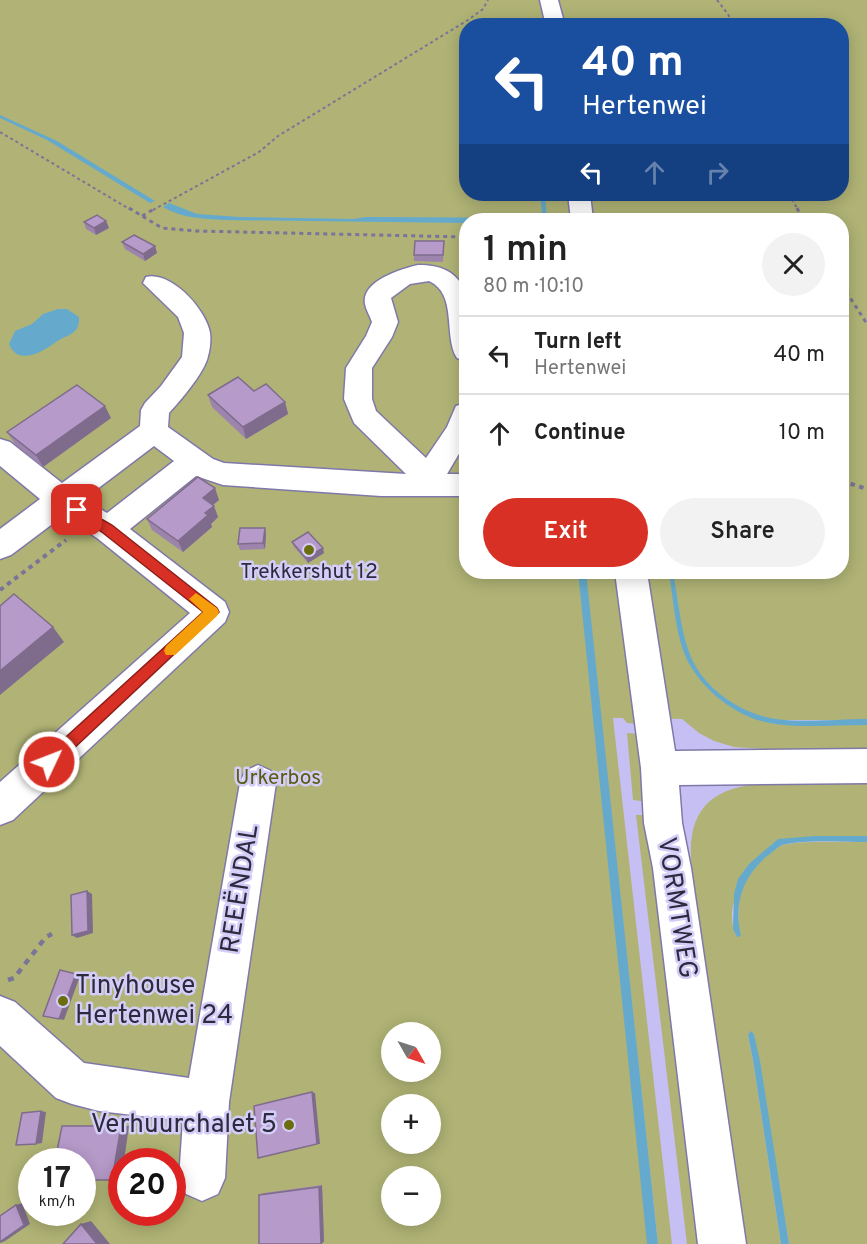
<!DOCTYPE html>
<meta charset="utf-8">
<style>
body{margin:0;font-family:Overpass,sans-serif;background:#f2f2f2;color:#222;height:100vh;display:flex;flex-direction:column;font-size:22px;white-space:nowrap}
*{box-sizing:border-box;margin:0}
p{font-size:20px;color:#767676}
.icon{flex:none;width:33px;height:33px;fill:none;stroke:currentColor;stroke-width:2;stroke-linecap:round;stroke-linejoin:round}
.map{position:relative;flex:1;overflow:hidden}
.side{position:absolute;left:459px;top:213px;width:390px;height:366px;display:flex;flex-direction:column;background:#fff;border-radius:24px;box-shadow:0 3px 15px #0003}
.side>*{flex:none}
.hud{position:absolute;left:459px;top:18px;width:390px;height:183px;border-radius:24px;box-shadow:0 3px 15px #0003;background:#1a4fa0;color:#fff;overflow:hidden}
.needle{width:39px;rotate:129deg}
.buttons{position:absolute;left:381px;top:1022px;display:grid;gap:12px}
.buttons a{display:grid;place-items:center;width:60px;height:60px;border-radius:50%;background:#fff;box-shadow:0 3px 15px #0003;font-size:30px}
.speed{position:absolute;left:18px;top:1148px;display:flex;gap:12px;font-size:30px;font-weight:700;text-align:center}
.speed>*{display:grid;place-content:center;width:78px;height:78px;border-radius:50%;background:#fff;box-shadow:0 3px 15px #0003;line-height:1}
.speed small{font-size:15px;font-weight:400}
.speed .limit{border:9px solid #d22;background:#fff;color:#111}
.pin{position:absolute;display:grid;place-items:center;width:51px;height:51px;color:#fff;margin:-26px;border-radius:12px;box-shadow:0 3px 9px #0006}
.me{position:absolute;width:66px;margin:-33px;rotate:47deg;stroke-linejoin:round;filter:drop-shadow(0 0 4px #0008)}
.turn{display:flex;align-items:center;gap:21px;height:126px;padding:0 24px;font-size:27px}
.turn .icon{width:78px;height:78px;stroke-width:2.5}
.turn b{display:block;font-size:42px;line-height:51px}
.lanes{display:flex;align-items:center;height:57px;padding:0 24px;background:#0003;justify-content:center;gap:30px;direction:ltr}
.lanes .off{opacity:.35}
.round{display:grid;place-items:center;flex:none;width:63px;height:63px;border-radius:32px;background:#f2f2f2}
.summary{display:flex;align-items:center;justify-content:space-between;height:102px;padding:0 24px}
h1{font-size:36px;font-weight:600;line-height:45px}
.cta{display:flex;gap:12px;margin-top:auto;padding:12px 24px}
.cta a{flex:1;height:69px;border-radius:36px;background:#d93025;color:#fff;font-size:24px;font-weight:600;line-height:69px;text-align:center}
.cta a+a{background:#f2f2f2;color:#222}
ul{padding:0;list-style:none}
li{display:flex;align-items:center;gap:18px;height:78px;padding:0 24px;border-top:2px solid #e0e0e0}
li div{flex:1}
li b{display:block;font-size:22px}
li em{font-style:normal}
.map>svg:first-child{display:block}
.green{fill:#b0b375;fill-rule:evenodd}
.water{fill:#65aacc}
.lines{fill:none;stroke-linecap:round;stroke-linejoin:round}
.minor-casing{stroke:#8078a9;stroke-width:3}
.path-far3{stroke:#797498;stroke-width:2;stroke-dasharray:3 3;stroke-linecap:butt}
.path-far2{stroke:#797498;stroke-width:3;stroke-dasharray:4 4;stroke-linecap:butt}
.path-far1{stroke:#797498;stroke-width:4;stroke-dasharray:4.5 4.5;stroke-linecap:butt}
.path{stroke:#797498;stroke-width:4.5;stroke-dasharray:6 6;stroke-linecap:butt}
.minor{fill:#fff;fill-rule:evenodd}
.wall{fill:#9d84ad}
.shaded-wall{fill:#7f6c8d}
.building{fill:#b69ac9;stroke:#7f6c8d;stroke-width:1.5}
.route{fill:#d93025;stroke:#8d1f18;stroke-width:1.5}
.slow{fill:#f59e0b}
.poi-dot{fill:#6b6d0e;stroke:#d3cdf8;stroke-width:2}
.labels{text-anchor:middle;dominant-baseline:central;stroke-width:5;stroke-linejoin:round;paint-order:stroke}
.poi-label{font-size:21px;fill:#2d2a3e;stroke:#d3cdf8}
.park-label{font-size:21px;fill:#5a5c12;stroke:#d3cdf8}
.near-street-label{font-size:26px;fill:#2d2a3e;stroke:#d3cdf8}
.near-poi-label{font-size:26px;fill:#2d2a3e;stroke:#d3cdf8;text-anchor:start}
</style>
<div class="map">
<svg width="867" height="1244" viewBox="0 0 867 1244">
<rect width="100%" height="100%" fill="#c6bff3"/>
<path class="green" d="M0 0H867V720H762L774 724 867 725V753H765L764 749 734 747 714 741 699 733 682 719 639 718V724L627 723 623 718H613L672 1244H658L601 718 655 1244H0ZM466 26H842V194H466ZM466 220H842V572H466ZM392 1032H430V1071H392ZM392 1104H430V1143H392ZM32 1161H82V1212H32ZM122 1161H172V1212H122ZM392 1176H430V1215H392Z
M627 733 640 734 649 802 633 800Z
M867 779V836H834L773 843C753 869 719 901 737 937 740 919 736 898 744 882 750 869 767 852 780 846 793 840 850 842 867 842V1244H789L754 1034 748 1036 753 1060 781 1244H739L686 877 693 876C683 815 707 784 770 784V782Z
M636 815H651L706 1244H687Z"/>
<path class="water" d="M0 115 57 141 155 201 150 203 47 140 0 118Z
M540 194H545L547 220H466V223L224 220C202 219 182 218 163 207L169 203 197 214 240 217 353 219 366 217 534 218 542 212Z
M58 309H67L79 317C80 335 68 334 56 342 44 351 18 367 9 344L15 331 32 324 43 314Z
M578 572H586L658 1244H647Z
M669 572H673C678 598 680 627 689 652 701 687 740 714 776 719 802 723 839 719 867 719V725C837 725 804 728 775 724 737 719 698 688 684 653 675 628 673 598 669 572Z
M815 836H867V842C843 842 805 839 782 845 777 847 772 853 767 856 743 877 733 903 741 936L737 937 733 929 734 894 738 879 749 864 778 839Z
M751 1031 754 1034 760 1061 789 1244H781L753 1060 748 1035Z"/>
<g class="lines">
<g class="minor-casing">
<path id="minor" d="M540 0H558L565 26H546Z
M568 194H590L593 220H571Z
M418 265C441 265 456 271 466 292V361L457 358C443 336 458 294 429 281L410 284 391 298 398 322 392 337 372 368V399L376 411 426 458 447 427 456 406 466 403V442L447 474H466V496H381L223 485 196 476 130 529 225 602 229 612 225 622 13 820 0 825V782L190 613 97 538 63 516 11 555 0 559V529L40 499 0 466V439L10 442 62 483 140 426 141 410 145 403 161 386 182 357 184 333 178 317 143 283 146 277C171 271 206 309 210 333 211 339 210 350 208 356 205 372 180 401 169 413L168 427 213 459 224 463 406 474 354 423 344 399 346 368 366 336 372 322C370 316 366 310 365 304 361 281 401 269 418 265ZM154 446 174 461 107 513 84 499Z
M615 572H647L675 751 867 749V783L679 785 682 823 691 868 746 1244H698L653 868 644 823 641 768Z
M258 765 271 771 276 783 229 1102 225 1178 218 1194 202 1201 186 1194 179 1178 183 1121 99 1111 72 1104 56 1098 0 1046V996L15 1002 84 1063 189 1078 240 783 245 771Z"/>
</g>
<path class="path-far3" d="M717 0 728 14 733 26
M0 132 131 210
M789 194 798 210
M153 210 259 152 278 136 468 20 483 9 488 0"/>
<path class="path-far2" d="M129 208 162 228 196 231 466 237
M797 208 803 220
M142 216 156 208
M842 285 867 324"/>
<path class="path-far1" d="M842 481 867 489
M0 590 66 540"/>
<path class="path" d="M8 980 14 978 46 937 52 934"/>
<use href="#minor" class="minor"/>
</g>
<path class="wall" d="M106 221 109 228 96 235 86 229 84 222Z
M444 241 443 262 414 261V255Z
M122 242 155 246 157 253 145 261 125 249Z
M254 391 285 402 288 414 246 439 212 407 208 395Z
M111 418 43 467 15 444 7 432Z
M219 500 213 505 218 517 211 524 212 527 183 552 152 530 147 519Z
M266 534 265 549 240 550 238 544Z
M292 542 324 553 308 563 294 547Z
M322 1185 324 1242 259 1195 264 1193Z"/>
<path class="shaded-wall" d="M106 221 109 228 96 235 94 228Z
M155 246 157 253 145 261 143 254Z
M285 402 288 414 246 439 243 427Z
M105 406 111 418 43 467 36 455Z
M215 488 219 500 207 510 203 498Z
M214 506 218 517 211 524 212 527 183 552 178 541 205 513Z
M265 528 266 534 265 549 263 543Z
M323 548 324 553 308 563 306 558Z
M53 627 64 642 0 695V671Z
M87 891 92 894 93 933 77 938 72 935Z
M76 974 80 976 64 1020 59 1019Z
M312 1092 315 1093 320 1144H317Z
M41 1111 46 1112 42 1143 36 1144Z
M121 1126H129L124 1161H122L121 1179 112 1180Z
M322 1185 324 1242 321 1244 319 1187Z
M22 1203 30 1224 5 1241 0 1243 16 1205Z
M91 1221 110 1244H97L81 1224Z"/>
<path class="building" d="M97 215 106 221 94 228 84 222Z
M134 235 155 246 143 254 122 242Z
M415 241H444L443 255H414Z
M238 377 254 391 266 384 285 402 243 427 208 395Z
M77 385 105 406 36 455 7 432Z
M198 477 215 488 203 498 214 506 205 513 208 515 178 541 147 519Z
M240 528H265L263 543 238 544Z
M308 532 323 548 306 558 292 542Z
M14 594 53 627 0 671V606Z
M87 891 88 931 72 935 71 895Z
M60 970 76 974 59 1019 43 1016Z
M312 1092 317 1144 258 1158 254 1106Z
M41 1111 36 1144 16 1145 22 1113Z
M62 1126H121L112 1180H82V1161H55Z
M319 1187 321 1244H259V1195Z
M16 1205 24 1225 0 1242V1216Z
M81 1224 97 1244H63Z"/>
<path class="route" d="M77 505 112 525 217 608 219 612 54 767 49 769 44 767 42 762 44 757 203 612 103 533 73 513 71 510 73 507Z"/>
<path class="slow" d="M196 593 217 608 219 612 217 616 175 655H166L164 651 166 646 203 612 189 599Z"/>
<g class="poi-dot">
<circle cx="309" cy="550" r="6"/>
<circle cx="63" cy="1001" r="6"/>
<circle cx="289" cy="1125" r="6"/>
</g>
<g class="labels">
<g class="poi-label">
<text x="309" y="572">Trekkershut 12</text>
</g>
<g class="park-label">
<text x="278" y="778">Urkerbos</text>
</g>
<g class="near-street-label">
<text transform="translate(241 889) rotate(-81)">REEËNDAL</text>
<text transform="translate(676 908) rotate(81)">VORMTWEG</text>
</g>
<g class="near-poi-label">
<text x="75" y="986">Tinyhouse<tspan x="75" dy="30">Hertenwei 24</tspan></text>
<text x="277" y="1125" text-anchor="end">Verhuurchalet 5</text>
</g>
</g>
</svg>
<div class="buttons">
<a><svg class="needle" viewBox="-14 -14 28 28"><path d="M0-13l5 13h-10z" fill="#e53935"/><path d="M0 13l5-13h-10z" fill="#767676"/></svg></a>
<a>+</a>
<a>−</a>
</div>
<div class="speed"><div>17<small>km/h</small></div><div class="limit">20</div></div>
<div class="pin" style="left:77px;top:510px;background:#d93025"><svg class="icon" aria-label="arrive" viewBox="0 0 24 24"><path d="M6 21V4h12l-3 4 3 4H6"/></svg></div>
<svg class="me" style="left:49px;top:762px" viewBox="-20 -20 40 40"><circle r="17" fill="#d93025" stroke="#fff" stroke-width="3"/><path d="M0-11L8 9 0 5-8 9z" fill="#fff"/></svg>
<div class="hud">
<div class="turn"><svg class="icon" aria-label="left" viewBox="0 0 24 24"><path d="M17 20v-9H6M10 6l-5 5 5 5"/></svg><div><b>40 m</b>Hertenwei</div></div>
<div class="lanes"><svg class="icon" aria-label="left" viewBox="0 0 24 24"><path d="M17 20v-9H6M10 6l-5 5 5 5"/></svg><svg class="icon off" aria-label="ahead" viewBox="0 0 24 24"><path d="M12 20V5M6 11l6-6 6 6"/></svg><svg class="icon off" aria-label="right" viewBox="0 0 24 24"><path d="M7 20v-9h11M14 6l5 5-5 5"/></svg></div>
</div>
<section class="side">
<div class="summary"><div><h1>1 min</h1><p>80 m · 10:10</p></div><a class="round"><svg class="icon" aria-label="close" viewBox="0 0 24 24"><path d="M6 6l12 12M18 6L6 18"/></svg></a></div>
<ul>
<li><svg class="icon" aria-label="left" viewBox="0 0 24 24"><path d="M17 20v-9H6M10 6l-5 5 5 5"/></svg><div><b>Turn left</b><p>Hertenwei</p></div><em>40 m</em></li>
<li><svg class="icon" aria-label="ahead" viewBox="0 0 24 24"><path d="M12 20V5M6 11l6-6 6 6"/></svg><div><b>Continue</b></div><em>10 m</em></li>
</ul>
<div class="cta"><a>Exit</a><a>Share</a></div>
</section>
</div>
